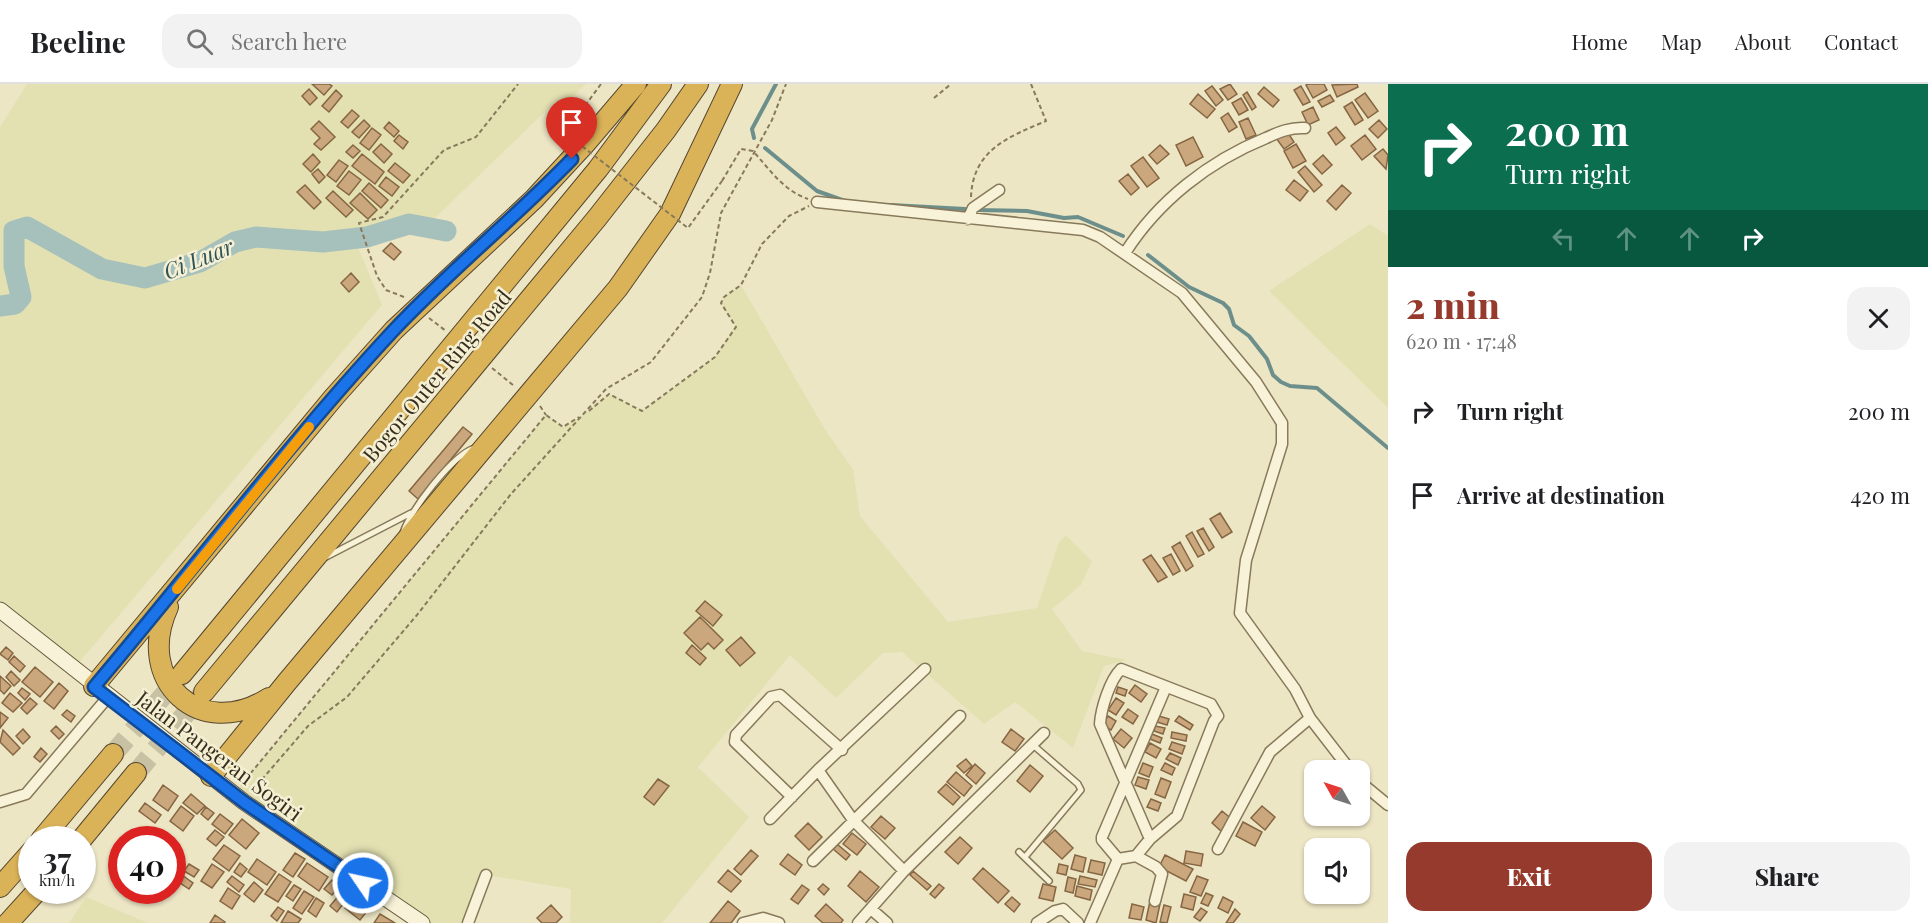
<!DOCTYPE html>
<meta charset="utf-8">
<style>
body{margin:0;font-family:"Playfair Display",serif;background:#f2f2f2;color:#202124;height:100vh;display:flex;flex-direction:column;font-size:22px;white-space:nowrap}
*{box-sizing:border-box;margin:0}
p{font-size:20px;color:#757577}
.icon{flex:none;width:33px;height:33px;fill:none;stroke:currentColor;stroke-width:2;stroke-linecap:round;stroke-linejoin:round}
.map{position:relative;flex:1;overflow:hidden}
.panel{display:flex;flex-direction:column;background:#fff;width:540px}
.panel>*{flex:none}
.top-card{background:#0b6e4f;color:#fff;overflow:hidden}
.needle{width:39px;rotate:309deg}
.tools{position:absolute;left:1304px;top:676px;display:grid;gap:12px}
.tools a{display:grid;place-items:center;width:66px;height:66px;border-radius:12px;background:#fff;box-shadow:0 2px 4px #0004;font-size:30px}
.speed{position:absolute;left:18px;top:742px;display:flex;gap:12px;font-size:30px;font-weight:700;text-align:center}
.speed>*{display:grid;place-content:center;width:78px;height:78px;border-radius:50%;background:#fff;box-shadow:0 2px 4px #0004;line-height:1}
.speed small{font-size:15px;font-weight:400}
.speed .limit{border:9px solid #d22;background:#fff;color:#111}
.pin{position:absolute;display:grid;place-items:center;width:51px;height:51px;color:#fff;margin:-62px -26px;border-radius:50% 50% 50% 0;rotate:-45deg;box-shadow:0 0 6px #0007}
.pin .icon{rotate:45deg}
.me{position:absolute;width:66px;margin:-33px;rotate:304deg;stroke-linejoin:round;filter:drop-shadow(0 0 4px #0008)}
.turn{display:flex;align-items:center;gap:21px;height:126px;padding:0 18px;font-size:27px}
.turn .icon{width:78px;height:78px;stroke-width:2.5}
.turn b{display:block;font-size:42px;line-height:51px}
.lanes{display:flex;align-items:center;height:57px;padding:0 18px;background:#0003;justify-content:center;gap:30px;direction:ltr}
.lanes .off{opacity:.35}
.round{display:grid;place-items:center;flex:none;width:63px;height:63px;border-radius:18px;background:#f2f2f2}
.headline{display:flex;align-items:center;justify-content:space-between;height:102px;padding:0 18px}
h1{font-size:36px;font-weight:800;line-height:45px;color:#953a2d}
.action{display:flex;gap:12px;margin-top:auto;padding:12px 18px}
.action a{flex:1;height:69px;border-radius:18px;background:#953a2d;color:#fff;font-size:24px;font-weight:800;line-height:69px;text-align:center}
.action a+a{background:#f2f2f2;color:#202124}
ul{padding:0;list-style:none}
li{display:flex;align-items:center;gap:18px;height:84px;padding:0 18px}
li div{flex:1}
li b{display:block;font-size:22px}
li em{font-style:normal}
header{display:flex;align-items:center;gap:36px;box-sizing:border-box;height:84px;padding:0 30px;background:#fff;border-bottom:2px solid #e0e0e0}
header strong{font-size:28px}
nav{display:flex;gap:33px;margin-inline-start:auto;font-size:21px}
.search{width:420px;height:54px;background:#f2f2f2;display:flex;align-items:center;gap:15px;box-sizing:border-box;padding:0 21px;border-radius:18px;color:#757577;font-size:22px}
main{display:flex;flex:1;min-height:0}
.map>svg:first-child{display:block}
.farmland{fill:#e3e1b2}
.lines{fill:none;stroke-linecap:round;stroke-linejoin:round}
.stream{stroke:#6d8f8b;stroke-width:4}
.river{stroke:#a6c0bc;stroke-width:21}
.building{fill:#caa77c;stroke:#866642;stroke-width:1.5}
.highway-tunnel{stroke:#c9c1a4;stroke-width:20;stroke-dasharray:20 10;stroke-linecap:butt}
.lane-casing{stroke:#88795b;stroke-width:8}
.street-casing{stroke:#88795b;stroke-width:13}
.secondary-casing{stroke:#695a3f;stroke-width:17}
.highway-casing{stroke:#55462f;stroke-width:22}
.path{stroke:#88795b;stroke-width:2;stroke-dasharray:4.5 3;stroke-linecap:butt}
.lane{stroke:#f8f3d8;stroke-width:5}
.street{stroke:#f8f3d8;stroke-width:10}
.secondary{stroke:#f8f3d8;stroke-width:15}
.highway{stroke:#dab258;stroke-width:20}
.path-bridge{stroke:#88795b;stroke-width:2;stroke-dasharray:4.5 3;stroke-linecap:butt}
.route-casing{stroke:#114b97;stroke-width:15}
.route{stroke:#1a73e8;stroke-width:10}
.slow{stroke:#f59e0b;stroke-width:10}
.labels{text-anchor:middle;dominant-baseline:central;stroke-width:5;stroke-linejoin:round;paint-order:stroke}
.street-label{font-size:21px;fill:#382e1f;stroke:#f5f0d4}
.water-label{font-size:22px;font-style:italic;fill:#2f5457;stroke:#f5f0d4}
</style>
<header>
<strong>Beeline</strong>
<div class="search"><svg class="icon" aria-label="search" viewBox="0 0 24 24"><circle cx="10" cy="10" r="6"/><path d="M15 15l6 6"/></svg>Search here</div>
<nav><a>Home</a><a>Map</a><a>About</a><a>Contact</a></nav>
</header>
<main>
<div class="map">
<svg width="1388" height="839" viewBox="0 0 1388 839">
<rect width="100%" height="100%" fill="#ede6c5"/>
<path class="farmland" d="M27 0H586L574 12 555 18 432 137 413 136 353 151 382 221 77 581 0 516V43Z
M1370 140 1388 152V324L1269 207Z
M741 201 826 347 853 385 860 432 948 538 1037 524 1059 458 1066 451 1092 477 1081 501 1052 525 1082 567 1127 576 1104 582 1073 664 1015 618 984 640 902 568 883 569 836 614 790 571 698 683 749 733 662 839H570L571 805 486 791 469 839H423L234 710 546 331 563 343 583 331 609 310 642 327 715 273 735 242 721 219 724 213Z
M86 813 148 839H69Z"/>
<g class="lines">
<path class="stream" d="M754 54 752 45 776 0
M765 64 817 107 845 117
M891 121 965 125
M976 126 1027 127 1064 134 1078 133 1123 152
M1148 171 1189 203 1223 219 1229 225 1234 241 1249 252 1267 275 1273 291 1281 298 1290 302 1317 304 1388 364"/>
<path class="river" d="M0 222 15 220 21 213 14 182V147L27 143 102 185 145 194 200 178 235 158 256 153 323 158 367 153 409 140 446 147"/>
</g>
<path class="building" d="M312 0H329L332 2 324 11Z
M1230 0 1237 10 1228 16 1220 5Z
M1308 0H1324L1327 6 1313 14 1306 1Z
M1357 0 1358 3 1337 13 1332 1Z
M1212 2 1223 16 1216 22 1205 7Z
M1301 2 1310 18 1303 21 1294 6Z
M1264 3 1279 16 1273 23 1258 10Z
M309 5 317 14 310 21 302 12Z
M336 6 342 12 329 28 322 22Z
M1247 8 1256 23 1252 26 1243 11Z
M1365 9 1378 27 1368 34 1355 16Z
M1198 10 1215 25 1207 34 1190 20Z
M1330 11 1334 17 1322 23 1318 17Z
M1241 14 1248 26 1239 31 1232 19Z
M1352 18 1363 36 1355 41 1344 23Z
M1313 23 1319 36 1308 41 1302 28Z
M352 26 359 32 348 44 341 38Z
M1228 29 1237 43 1229 48 1221 34Z
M1248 34 1256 51 1246 55 1239 38Z
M364 36 370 42 359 54 352 48Z
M1379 36 1387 45 1378 54 1369 45Z
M319 37 335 53 321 66 314 60 320 54 311 45Z
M389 38 399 47 394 53 384 44Z
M1336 43 1345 54 1336 61 1328 49Z
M372 44 381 51 369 66 360 59Z
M1286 46 1294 58 1284 65 1276 54Z
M399 51 408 58 403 65 394 57Z
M1365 51 1376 65 1362 76 1351 62Z
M1193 53 1203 73 1186 82 1176 61Z
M381 60 392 70 384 79 373 68Z
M1296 60 1306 77 1293 84 1284 67Z
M353 61 360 67 353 74 346 68Z
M1160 61 1169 70 1157 80 1149 71Z
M1383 65 1388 71 1386 85 1374 72Z
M313 70 320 78 311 88 303 80Z
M362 70 384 88 375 100 352 82Z
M1323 71 1332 81 1322 90 1313 80Z
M1143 73 1159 94 1147 103 1131 82Z
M339 76 348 82 336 98 327 91Z
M395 79 410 91 403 99 388 87Z
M1305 82 1322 101 1314 108 1298 88Z
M318 85 325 93 319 99 312 90Z
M349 87 361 96 349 111 337 102Z
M1128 90 1139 104 1131 111 1119 97Z
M386 93 399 103 392 112 379 102Z
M1294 96 1308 107 1300 117 1286 106Z
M369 99 388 116 381 124 362 107Z
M305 101 321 118 314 125 297 108Z
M1342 101 1351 109 1336 126 1327 117Z
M333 107 353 126 346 133 326 114Z
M360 109 377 126 368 135 350 119Z
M391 159 401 168 394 176 383 167Z
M351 189 359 198 349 208 341 199Z
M463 343 472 350 418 415 409 407Z
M1220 429 1232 448 1222 454 1210 435Z
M1203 444 1214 463 1209 467 1197 447Z
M1192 448 1204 470 1198 473 1186 452Z
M1180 458 1193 482 1186 487 1172 463Z
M1171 470 1180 487 1173 491 1163 474Z
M1151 471 1167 493 1158 498 1143 476Z
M705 517 722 531 713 542 696 527Z
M700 533 723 556 714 565 708 559 701 566 684 549Z
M741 553 755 569 740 582 726 566Z
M692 561 706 574 700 581 686 569Z
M6 563 13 569 8 576 0 570Z
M14 572 25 582 20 588 9 578Z
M35 583 53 598 40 613 22 598Z
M11 587 20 596 14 602 6 593Z
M0 592 11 602 4 610 0 606Z
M59 599 68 607 54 625 44 617Z
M1135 601 1147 610 1141 618 1129 609Z
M1118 603 1127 606 1125 612 1116 609Z
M22 604 30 610 25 616 18 609Z
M10 609 22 619 13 628 2 619Z
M30 614 37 620 27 630 21 624Z
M1116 614 1124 619 1116 631 1108 626Z
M1128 625 1138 632 1133 640 1122 633Z
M67 626 75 632 71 638 62 631Z
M0 628 8 634 0 644Z
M1108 632 1116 637 1111 646 1102 641Z
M1159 632 1169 635 1167 641 1157 638Z
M1179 632 1193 641 1190 646 1175 637Z
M56 642 64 650 59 655 51 647Z
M1155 642 1165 644 1163 650 1154 647Z
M23 645 30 653 23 660 16 652Z
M1011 645 1024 655 1015 667 1002 658Z
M1121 645 1132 654 1124 664 1113 655Z
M3 646 20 664 13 671 0 658Z
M1172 648 1187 651 1186 657 1171 654Z
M1152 650 1162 654 1160 659 1150 655Z
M1172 658 1185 662 1182 670 1169 665Z
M1150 659 1161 665 1156 674 1145 668Z
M41 664 47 670 40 678 34 673Z
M1170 669 1181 674 1178 681 1166 675Z
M966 675 972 682 964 689 957 682Z
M1143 679 1153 683 1149 693 1139 689Z
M1165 679 1175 684 1172 691 1161 686Z
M975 680 985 689 976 700 966 691Z
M1030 681 1043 692 1030 708 1017 697Z
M956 688 972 702 964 712 947 698Z
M1138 693 1149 696 1146 705 1135 701Z
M1161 694 1171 698 1165 714 1155 710Z
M658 695 669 702 654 721 644 713Z
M946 700 960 713 953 721 938 708Z
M163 701 178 712 168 727 153 716Z
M191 710 205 722 197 730 183 719Z
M1151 715 1161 719 1158 727 1147 723Z
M145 719 161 731 155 739 139 727Z
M181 722 194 732 183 747 170 737Z
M1262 722 1275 733 1265 746 1251 734Z
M206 723 214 729 208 736 201 730Z
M1222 727 1233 736 1222 748 1212 739Z
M220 730 233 740 225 750 212 740Z
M881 732 895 744 885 755 871 743Z
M242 735 259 749 246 765 229 751Z
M1243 738 1262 748 1255 762 1236 752Z
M808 739 822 753 809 766 795 752Z
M215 746 224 753 216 762 207 755Z
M1055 746 1073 764 1062 775 1043 757Z
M852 749 866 760 857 771 843 760Z
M960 753 972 764 958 780 945 768Z
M837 760 850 771 846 776 833 765Z
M224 761 240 772 229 787 213 775Z
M751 766 758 772 741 791 734 785Z
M1186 767 1203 770 1201 782 1184 779Z
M295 769 305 775 293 793 283 786Z
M788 770 802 781 795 791 780 780Z
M1075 771 1086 774 1083 788 1071 785Z
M1165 771 1193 785 1186 797 1159 783Z
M175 775 184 781 179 789 172 784Z
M257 775 276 788 267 801 248 788Z
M1091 776 1105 779 1102 791 1088 788Z
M240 779 247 785 241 793 234 788Z
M307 779 328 793 319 807 298 792Z
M189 780 199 786 194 793 184 787Z
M212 780 224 788 212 804 201 797Z
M1059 780 1068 782 1066 791 1057 789Z
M983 784 1009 807 998 819 973 795Z
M728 786 741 797 731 808 718 798Z
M860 787 879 803 866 818 848 802Z
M913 787 931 802 927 806 910 791Z
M279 790 291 798 278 818 265 810Z
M182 791 193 799 189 805 177 797Z
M232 792 244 801 239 808 227 798Z
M1080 792 1097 796 1095 803 1078 800Z
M1197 792 1208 796 1201 812 1190 808Z
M1068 793 1076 795 1073 809 1065 807Z
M332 796 340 802 332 811 324 805Z
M254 798 263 806 254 818 244 810Z
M343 799 354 808 349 814 338 806Z
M823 800 829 805 824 811 818 805Z
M939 800 944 804 935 814 930 810Z
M1043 800 1056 803 1053 817 1039 814Z
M294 801 301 805 293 817 286 812Z
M802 801 809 806 798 820 791 815Z
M1077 802 1092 806 1090 816 1075 812Z
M228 804 240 812 232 825 220 817Z
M304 807 314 813 302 830 293 824Z
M356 809 372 821 360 836 345 824Z
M1206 809 1213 812 1208 822 1201 819Z
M340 810 346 816 337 828 330 822Z
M1184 810 1196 813 1193 826 1181 823Z
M1012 813 1020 820 1014 828 1005 820Z
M1223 813 1233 818 1228 829 1218 824Z
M316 814 324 819 316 833 308 827Z
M728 817 740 827 731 839H710Z
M1150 817 1160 820 1156 839 1146 836Z
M826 820 843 836 841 839H823L815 832Z
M1132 820 1144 823 1141 836 1129 834Z
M551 821 562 833 556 839H542L537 834Z
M1164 821 1171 823 1167 839 1160 838Z
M278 823 284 827 277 837 271 832Z
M1201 824 1207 828 1200 837 1194 833Z
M1235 825 1240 830 1233 839H1226Z
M288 827 301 835 298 839H281Z
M380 830 395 839H374Z
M215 831 225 838 224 839H210Z"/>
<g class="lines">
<path class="highway-tunnel" d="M113 670 182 590
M136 689 204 608"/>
<g class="lane-casing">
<path id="lane" d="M403 449C409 428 453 370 475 364
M326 473 411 429
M1019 768 1049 797
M1025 773 1081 706 1078 700 1033 661"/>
</g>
<g class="street-casing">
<path id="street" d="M817 118 1083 146 1100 153 1182 209 1256 298 1282 339V360L1246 476 1240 529 1295 605 1310 634 1351 687
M968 135 973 124 999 106
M1125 169C1158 117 1209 77 1266 54 1279 48 1291 43 1305 44
M818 686 853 736 904 787
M1359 697 1388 721
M792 713 735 658 736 651 771 613 780 611 842 666
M0 718 26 710 108 613
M770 735 818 686 925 585
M1218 765 1270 668 1310 634
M1136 772 1156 783 1162 790 1155 817
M1118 775 1102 756V753L1166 603
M813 777 960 632
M871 825 887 839
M468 839 486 791
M743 839 763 834 779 839
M858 839 904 787 1044 649
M1037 839 1055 827 1063 825 1078 839
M1090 839 1118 775 1136 772 1150 755 1177 732 1214 637 1218 632 1211 620 1121 585C1110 596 1101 624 1100 640L1150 755"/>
</g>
<g class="secondary-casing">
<path id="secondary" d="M0 526 244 718 422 839"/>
</g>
<g class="highway-casing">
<path id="highway" d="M168 523C134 597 200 658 269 614
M182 590 598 85 661 0
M94 602 334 313 394 246 534 115 584 61 636 0
M204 608 597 134 666 46 698 0
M211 692 287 598 618 204 670 130 732 0
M41 756 113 670
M81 756 136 689
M0 803 32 767
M8 839 37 807"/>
</g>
<path class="path" d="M934 14 951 0
M722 97 741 65 753 67C770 86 784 107 808 115
M971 113C973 66 1008 53 1046 37L1031 0
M404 213 386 206 377 192 359 139 383 133 444 66 476 53 518 0
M429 234 446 247
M492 284 513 301
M540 322 546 331
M589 327 609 310 642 327 715 273 736 243 721 219 724 213 741 201 762 160 789 132 809 122
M241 701 546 331 563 343 579 333
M252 707 308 642 347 613 417 531 511 410 606 305 651 278 702 213 710 189 721 129 772 36 786 0"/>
<use href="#lane" class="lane"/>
<use href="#street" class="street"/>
<use href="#secondary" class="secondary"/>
<use href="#highway" class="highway"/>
<path class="path-bridge" d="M601 0 565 49 688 144 722 97"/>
</g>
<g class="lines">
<g class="route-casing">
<path id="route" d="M363 799 244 718 94 603C194 485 287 361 392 248 449 187 514 135 572 75"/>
</g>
<use href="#route" class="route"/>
<path class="slow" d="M177 505 309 343"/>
</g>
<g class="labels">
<g class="street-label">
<text transform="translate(436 291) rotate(-50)">Bogor Outer Ring Road</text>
<text transform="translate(220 671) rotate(37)">Jalan Pangeran Sogiri</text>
</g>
<g class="water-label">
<text transform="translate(198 174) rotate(-22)">Ci Luar</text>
</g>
</g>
</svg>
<div class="tools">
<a><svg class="needle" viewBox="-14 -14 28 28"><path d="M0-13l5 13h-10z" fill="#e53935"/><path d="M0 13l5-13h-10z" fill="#757577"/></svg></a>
<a><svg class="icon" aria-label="sound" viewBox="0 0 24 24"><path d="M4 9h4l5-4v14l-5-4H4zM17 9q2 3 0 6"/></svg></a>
</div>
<div class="speed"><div>37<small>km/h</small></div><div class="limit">40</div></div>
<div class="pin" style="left:572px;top:75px;background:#d93025"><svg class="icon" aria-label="arrive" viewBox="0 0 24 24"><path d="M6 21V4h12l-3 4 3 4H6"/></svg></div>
<svg class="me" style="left:363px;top:799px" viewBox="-20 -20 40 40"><circle r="17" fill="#1a73e8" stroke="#fff" stroke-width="3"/><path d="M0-11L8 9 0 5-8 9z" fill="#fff"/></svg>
</div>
<section class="panel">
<div class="top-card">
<div class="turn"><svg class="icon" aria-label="right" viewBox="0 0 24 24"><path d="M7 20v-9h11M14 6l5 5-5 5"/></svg><div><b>200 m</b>Turn right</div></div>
<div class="lanes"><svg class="icon off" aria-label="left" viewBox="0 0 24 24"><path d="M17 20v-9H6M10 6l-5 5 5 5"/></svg><svg class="icon off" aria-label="ahead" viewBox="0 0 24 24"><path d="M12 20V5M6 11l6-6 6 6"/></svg><svg class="icon off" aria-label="ahead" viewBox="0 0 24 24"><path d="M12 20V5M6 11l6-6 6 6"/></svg><svg class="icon" aria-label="right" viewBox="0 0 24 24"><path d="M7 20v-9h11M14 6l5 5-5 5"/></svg></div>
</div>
<div class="headline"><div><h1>2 min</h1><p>620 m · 17:48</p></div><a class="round"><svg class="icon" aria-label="close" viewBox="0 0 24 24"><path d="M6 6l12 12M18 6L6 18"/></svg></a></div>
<ul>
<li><svg class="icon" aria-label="right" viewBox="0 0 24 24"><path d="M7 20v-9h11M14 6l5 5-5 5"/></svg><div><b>Turn right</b></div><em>200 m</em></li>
<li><svg class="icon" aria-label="arrive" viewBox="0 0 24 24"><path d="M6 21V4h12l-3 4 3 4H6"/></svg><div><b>Arrive at destination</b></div><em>420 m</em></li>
</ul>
<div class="action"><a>Exit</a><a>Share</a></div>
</section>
</main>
